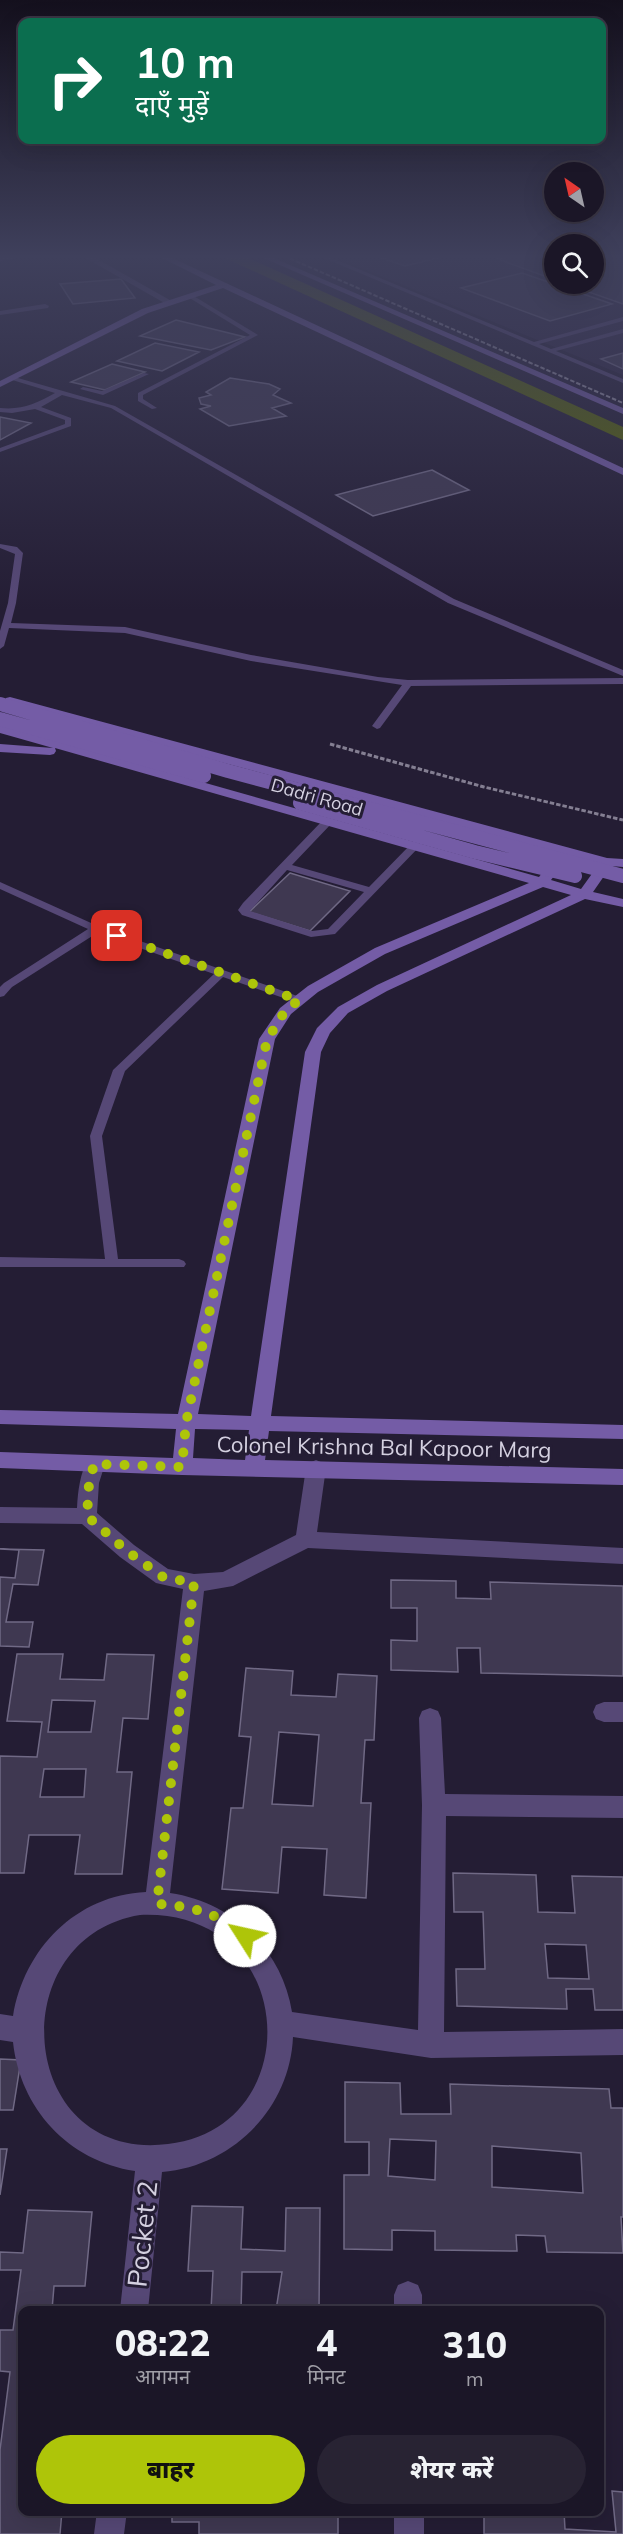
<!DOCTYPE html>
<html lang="hi">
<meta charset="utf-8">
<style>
body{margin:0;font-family:Mulish,"Noto Sans Devanagari",sans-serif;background:#282333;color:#f1f3f6;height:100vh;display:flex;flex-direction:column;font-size:22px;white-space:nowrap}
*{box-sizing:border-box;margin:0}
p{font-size:20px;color:#a09fa7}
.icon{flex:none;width:33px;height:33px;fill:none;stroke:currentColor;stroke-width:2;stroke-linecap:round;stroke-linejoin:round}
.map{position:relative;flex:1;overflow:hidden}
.sheet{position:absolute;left:18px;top:2306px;width:586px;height:210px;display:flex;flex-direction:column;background:#1b1627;border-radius:12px;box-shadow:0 6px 24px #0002,0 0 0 2px #393544}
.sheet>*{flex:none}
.guide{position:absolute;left:18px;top:18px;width:588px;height:126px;border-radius:12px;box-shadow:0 6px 24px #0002,0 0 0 2px #393544;background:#0b6e4f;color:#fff;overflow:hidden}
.needle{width:39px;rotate:326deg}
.buttons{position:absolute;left:544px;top:162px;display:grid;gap:12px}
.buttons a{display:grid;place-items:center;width:60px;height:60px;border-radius:50%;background:#1b1627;box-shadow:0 6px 24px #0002,0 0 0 2px #393544;font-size:30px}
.pin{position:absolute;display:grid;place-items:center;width:51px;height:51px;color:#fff;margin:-26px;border-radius:12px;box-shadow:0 3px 9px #0006}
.me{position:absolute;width:66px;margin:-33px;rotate:305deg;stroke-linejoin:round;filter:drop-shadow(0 0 4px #0008)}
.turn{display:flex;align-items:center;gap:21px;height:126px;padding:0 18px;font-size:27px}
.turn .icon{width:78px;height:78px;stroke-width:2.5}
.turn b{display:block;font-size:42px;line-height:51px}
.eta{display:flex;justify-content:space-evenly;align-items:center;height:102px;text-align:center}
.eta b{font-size:36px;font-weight:800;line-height:42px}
.cta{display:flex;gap:12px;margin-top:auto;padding:12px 18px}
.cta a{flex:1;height:69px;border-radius:36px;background:#aec509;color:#111;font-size:24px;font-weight:800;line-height:69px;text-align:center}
.cta a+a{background:#282333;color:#f1f3f6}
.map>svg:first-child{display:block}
.built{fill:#2e2542}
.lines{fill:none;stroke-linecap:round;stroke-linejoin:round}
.canal{fill:#576405;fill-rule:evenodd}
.building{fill:#3f3851;stroke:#706985;stroke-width:1.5;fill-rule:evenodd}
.path{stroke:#847f92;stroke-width:3;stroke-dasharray:4.5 2;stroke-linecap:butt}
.lane{fill:#564876;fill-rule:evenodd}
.street{fill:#564876;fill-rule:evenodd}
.secondary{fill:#745ca6;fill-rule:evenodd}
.rail{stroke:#9994a6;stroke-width:2;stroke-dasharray:4.5 2;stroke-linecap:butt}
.secondary-bridge{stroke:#745ca6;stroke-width:14}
.route{stroke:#aec509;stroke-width:10;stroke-dasharray:0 18}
.labels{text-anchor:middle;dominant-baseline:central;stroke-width:6;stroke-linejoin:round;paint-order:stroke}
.far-street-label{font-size:18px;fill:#d4d0e0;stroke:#241d34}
.street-label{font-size:22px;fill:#d4d0e0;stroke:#241d34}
.near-street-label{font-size:27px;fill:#d4d0e0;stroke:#241d34}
</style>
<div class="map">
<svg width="623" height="2534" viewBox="0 0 623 2534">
<rect width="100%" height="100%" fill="#241d34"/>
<path class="built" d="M332 256H555V284H594V256H623V375Z"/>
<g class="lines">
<path class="canal" d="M224 256H244L623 427V440L227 259Z"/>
</g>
<path class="building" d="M376 256H446L405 266Z
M512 256H555V280L498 259Z
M594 256 623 257V304L566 284H594Z
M522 273 612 304 550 321 461 288Z
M121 279 135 298 73 304 60 284Z
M176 320 245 337 211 350 140 336Z
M155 343 199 352 162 371 117 361Z
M623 353V369L601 359Z
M112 364 145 372 105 390 71 382Z
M230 378 269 384 280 389 273 395 291 403 272 408 286 416 229 426 200 409 211 406 201 404 199 398 211 395 206 392Z
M0 417 31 423 0 440Z
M432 470 469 490 373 516 336 495Z
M290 873 350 891 310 931 249 912Z
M0 1549 44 1550 38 1585 13 1584 6 1622H33L29 1647 0 1646V1577L15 1578 19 1550Z
M391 1580 456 1581V1598L491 1599 490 1582 623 1586V1676L481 1673 480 1648H457L458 1672 391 1670V1640L417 1641V1608H391Z
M17 1654H63L60 1679 104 1680 107 1654 154 1655 148 1719 123 1718 117 1772H132L122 1874H75L80 1835H29L24 1873H0V1756L37 1757 42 1722 7 1721ZM52 1700 95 1701 91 1732H48ZM44 1769H86L84 1797H40Z
M246 1668 293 1671 291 1695 336 1697 338 1674 377 1676 374 1740H365L361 1803H371L366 1898 324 1895 327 1849 282 1847 278 1893 222 1889 231 1808H243L251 1737 239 1736ZM279 1732 319 1735 313 1806 272 1804Z
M453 1873 536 1875 538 1912 575 1913 572 1876 623 1877V2010H595L593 1989H566L567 2009 457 2006 456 1969H485L483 1912H454ZM545 1944 586 1945 589 1979 548 1978Z
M0 2059 21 2060 13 2110H0Z
M345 2082 400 2083 401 2114H451L450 2084 609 2089 611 2108H623V2217H621L623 2253 547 2252 545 2236 516 2235 517 2251 435 2250V2231L392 2230V2250L344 2249V2175H369V2142H345ZM390 2139 436 2141 435 2180 388 2176ZM492 2146 581 2153 583 2193 492 2187Z
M0 2149H7L0 2195Z
M192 2206 243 2207 241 2249 285 2251 286 2208H320L319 2310H276L282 2272H242L241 2310H211L213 2271H188Z
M28 2210 92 2212 85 2286H54L52 2310H22V2511H62L60 2534H0V2450L10 2372 0 2371V2330H13L21 2270H0V2252L23 2253Z
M612 2491 623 2492V2534H484V2511H564L565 2529 616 2532Z
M172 2511H338V2534H199V2522H172Z"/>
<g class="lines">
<path class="path" d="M330 744 484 787 623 820"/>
<path class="lane" d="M319 256H327L534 342 623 317V321L539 344 551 349 623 329V333L556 351 623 379V383Z
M188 295H192L258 335 143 395V399L157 408 152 409 138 401V393L250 335 188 297Z
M144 373 149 374 103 395 80 389 83 387 102 391Z
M11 376 115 406 454 599 623 670V676L448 603 111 408 62 395 41 407 71 418V426L0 452V448L65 424V420L35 409 12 413 0 412V408C23 410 35 404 55 393L9 379Z
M0 544 17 547 23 553 16 603 11 623 125 627 251 655 378 677 408 680 623 678V684L411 686 380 728 377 729 372 726 402 685 251 661 125 633 9 628 4 646 0 649V631L8 603 15 554 0 548Z
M328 818 333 821 332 823 292 865 369 887 412 843 416 842 421 845 335 934 311 937 242 915 238 910 243 903 324 819ZM287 870 364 892 328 929 312 931 250 911Z
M0 882 100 927 303 998 305 1000 299 1003 295 1002 223 977 125 1071 102 1136 118 1259H179L184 1261 186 1264 184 1267H0V1257L105 1259 90 1136 113 1070 214 974 97 933 12 987 4 996 0 997V987L4 983 88 929 0 889Z"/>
<path class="street" d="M20 256 19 258 0 261V257Z
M82 256H92L175 303 168 305Z
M45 304 49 306 48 308 0 315V311Z
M95 1456 102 1459 105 1464 99 1483 97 1513 134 1545 168 1569 194 1574 223 1572 296 1535 306 1468 309 1463 316 1460 323 1463 326 1468 317 1532 623 1548V1564L308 1548 233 1586 204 1591 170 1893C232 1902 282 1949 292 2012L418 2030 422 1805 419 1718 422 1711 430 1708 438 1711 441 1718 445 1794 623 1796V1818L446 1816 444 2032 623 2029V2055L431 2058 293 2037C290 2108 233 2166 162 2172L148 2310H120L135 2171C68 2161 20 2108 13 2042L0 2040V2014L13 2016C24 1949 76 1895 146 1892L183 1589 156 1583 120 1557 82 1524 0 1523V1507L77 1508C78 1490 80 1474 88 1459ZM140 1915C298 1908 311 2127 168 2144 17 2163 0 1938 140 1915Z
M604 1702H623V1722H604L596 1719 593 1712 596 1705Z
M408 2281 418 2285 422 2295V2310H394V2295L398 2285Z
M97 2511H127L124 2534H94Z
M394 2511H424V2534H394Z"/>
<path class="secondary" d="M158 256H168L623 468V475L223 288 148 313 0 387V381L142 309 216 285Z
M259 256H269L623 408V414Z
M10 697 607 858 623 859V867L611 866 593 892 623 899V907L585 899 387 991 348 1013 330 1033 321 1052 271 1416 623 1425V1439L269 1431 265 1460 623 1469V1485L182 1475 0 1468V1452L173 1458 176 1429 0 1424V1410L178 1414 259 1039 280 1008 308 986 375 948 529 883 55 748 56 751 54 754 50 755 0 752V744L53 748 0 733V725L539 877 557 853 6 704V698ZM569 856 599 864 581 889 551 880ZM543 887 571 895 377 985 338 1007 317 1028 305 1052 251 1416 198 1414 275 1039 291 1014 318 992 385 954ZM195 1429 249 1430 245 1460 193 1458Z"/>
<path class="rail" d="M284 256 623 403"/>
<path class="secondary-bridge" d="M0 704 228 771 623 876
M0 719 204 776
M300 803 475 852 575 876"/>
</g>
<linearGradient id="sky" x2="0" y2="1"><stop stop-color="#14101d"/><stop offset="0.42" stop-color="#3f405c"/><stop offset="1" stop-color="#3f405c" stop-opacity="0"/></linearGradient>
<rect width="623" height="611" fill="url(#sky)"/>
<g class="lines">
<path class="route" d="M117 936 299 1000 285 1011 267 1040 186 1423 182 1467 94 1464 89 1484 87 1516 127 1551 163 1577 194 1583 157 1904C190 1906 219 1913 245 1936"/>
</g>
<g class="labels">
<g class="far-street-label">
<text transform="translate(317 797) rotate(16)">Dadri Road</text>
</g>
<g class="street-label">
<text transform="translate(384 1447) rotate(1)">Colonel Krishna Bal Kapoor Marg</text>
</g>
<g class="near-street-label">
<text transform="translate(142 2234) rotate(-84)">Pocket 2</text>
</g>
</g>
</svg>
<div class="buttons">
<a><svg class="needle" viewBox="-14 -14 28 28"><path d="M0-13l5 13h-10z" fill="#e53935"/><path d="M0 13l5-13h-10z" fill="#a09fa7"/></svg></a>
<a><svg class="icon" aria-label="search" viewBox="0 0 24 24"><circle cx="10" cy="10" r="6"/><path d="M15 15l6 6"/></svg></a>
</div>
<div class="pin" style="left:117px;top:936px;background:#d93025"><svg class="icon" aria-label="arrive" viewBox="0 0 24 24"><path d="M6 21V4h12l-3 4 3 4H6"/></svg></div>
<svg class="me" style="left:245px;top:1936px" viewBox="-20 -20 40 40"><circle r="19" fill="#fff"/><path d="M0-13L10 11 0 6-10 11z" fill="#aec509"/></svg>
<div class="guide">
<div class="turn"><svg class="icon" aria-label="right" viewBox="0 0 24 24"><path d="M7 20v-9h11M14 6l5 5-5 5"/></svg><div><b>10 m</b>दाएँ मुड़ें</div></div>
</div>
<section class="sheet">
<div class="eta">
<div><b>08:22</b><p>आगमन</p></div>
<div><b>4</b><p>मिनट</p></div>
<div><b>310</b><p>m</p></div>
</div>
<div class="cta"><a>बाहर</a><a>शेयर करें</a></div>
</section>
</div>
